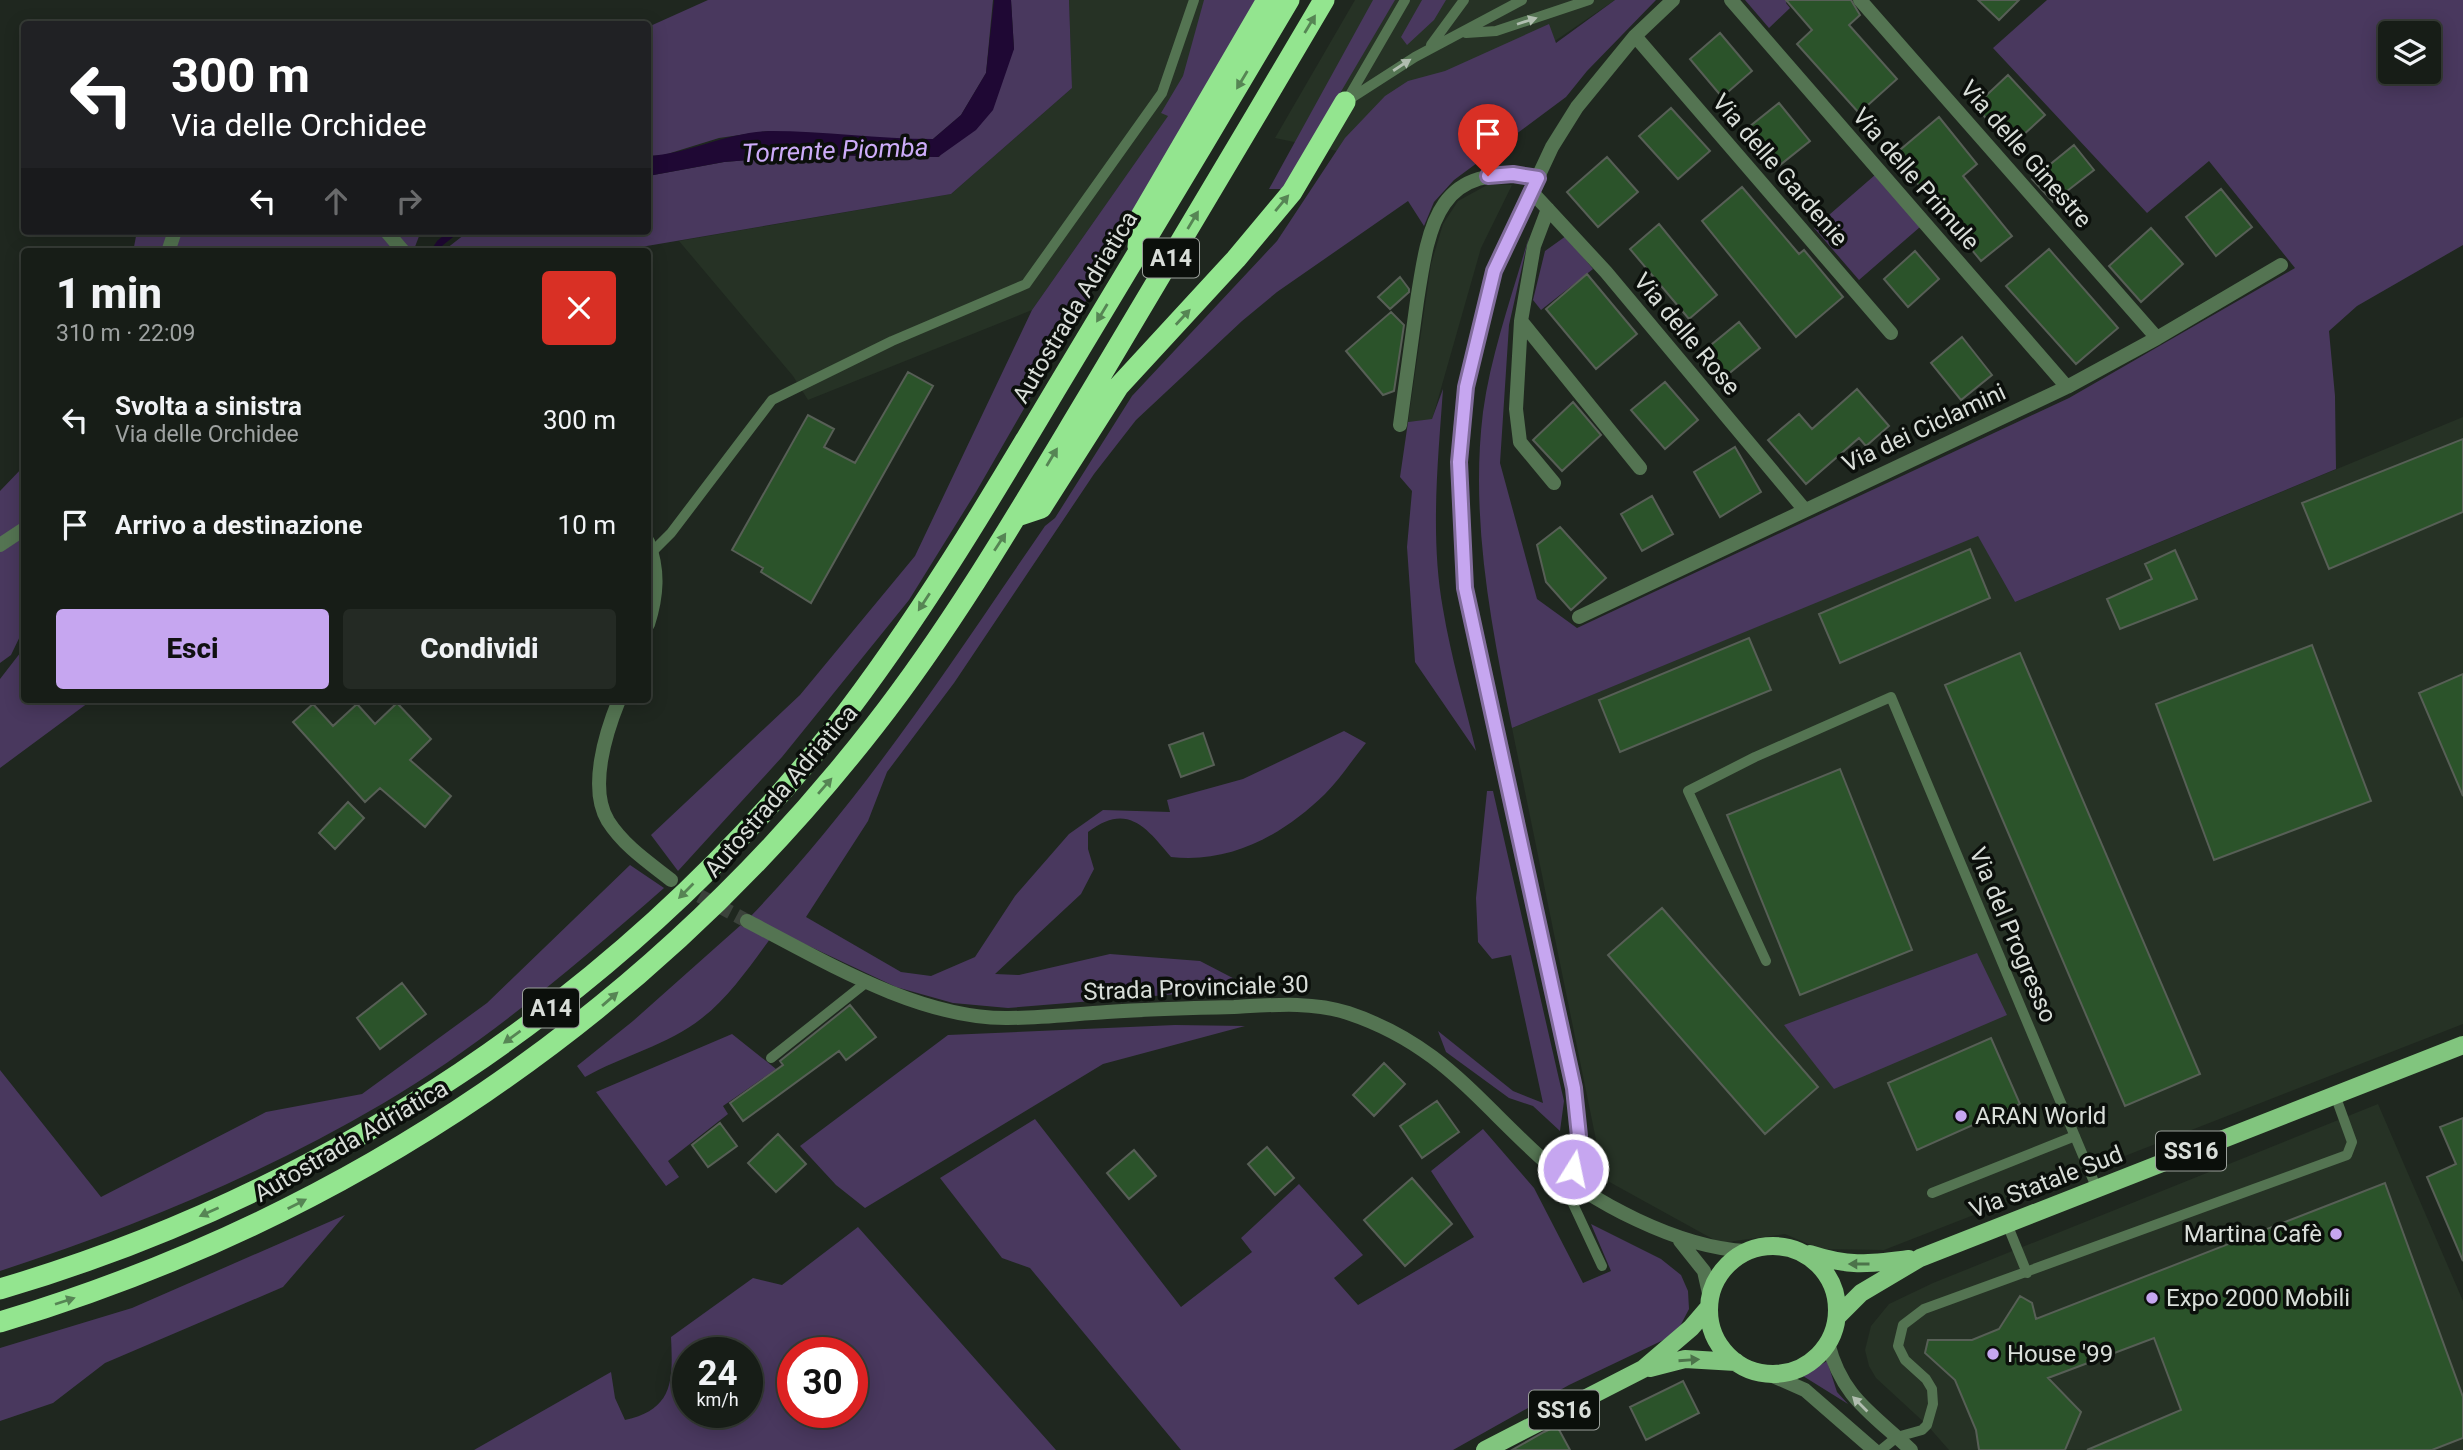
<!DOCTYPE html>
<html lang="it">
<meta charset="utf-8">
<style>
body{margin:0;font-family:Roboto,sans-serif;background:#242a24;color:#f1f3f6;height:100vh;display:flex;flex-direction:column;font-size:26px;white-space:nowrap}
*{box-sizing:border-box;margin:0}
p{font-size:23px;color:#9ea2a1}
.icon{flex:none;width:38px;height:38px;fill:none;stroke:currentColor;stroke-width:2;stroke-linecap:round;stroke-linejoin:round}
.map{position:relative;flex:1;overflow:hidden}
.drawer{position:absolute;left:21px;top:248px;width:630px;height:455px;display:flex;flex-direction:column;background:#171d17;border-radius:7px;box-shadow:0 4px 18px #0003,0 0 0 2px #363b36}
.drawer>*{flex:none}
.banner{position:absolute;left:21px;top:21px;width:630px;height:214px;border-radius:7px;box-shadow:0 4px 18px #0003,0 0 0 2px #363b36;background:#202124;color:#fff;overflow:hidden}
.buttons{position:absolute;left:2378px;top:21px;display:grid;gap:14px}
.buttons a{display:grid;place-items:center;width:63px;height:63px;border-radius:7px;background:#171d17;box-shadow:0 4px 18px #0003,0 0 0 2px #363b36;font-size:35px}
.speed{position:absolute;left:672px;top:1337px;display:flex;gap:14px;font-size:35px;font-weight:700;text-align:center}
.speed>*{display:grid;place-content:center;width:91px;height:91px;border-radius:50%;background:#171d17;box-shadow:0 4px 18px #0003,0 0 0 2px #363b36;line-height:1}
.speed small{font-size:18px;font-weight:400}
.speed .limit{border:10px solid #d22;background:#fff;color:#111}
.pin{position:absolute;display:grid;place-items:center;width:60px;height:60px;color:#fff;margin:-72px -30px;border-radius:50% 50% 50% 0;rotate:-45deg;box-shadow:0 0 7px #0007}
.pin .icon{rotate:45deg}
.me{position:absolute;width:77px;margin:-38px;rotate:10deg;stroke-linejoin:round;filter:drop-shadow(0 0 5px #0008)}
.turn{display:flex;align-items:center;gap:24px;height:147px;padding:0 35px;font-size:32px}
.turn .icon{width:91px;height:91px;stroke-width:2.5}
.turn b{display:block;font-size:49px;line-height:60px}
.lanes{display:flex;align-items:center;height:66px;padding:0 35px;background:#0003;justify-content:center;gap:35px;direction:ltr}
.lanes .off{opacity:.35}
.round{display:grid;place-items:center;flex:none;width:74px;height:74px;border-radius:7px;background:#242a24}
.summary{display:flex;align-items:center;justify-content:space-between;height:119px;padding:0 35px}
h1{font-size:42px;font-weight:800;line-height:52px}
.primary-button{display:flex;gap:14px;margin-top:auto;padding:14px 35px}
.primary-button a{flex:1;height:80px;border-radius:7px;background:#c6a6f0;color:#111;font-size:28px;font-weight:800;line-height:80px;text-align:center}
.primary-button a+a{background:#242a24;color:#f1f3f6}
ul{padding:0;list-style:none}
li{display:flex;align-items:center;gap:21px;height:105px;padding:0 35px}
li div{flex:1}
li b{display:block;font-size:26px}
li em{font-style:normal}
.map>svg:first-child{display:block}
.built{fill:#263225}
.green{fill:#49385e;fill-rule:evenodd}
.water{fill:#1f0834}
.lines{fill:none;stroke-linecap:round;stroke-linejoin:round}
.stream{stroke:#1f0834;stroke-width:7}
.building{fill:#2b532a;stroke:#575f56;stroke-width:2}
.minor-tunnel{stroke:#3b423b;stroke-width:14;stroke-dasharray:14 7;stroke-linecap:butt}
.service{stroke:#547452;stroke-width:10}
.minor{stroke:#547452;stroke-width:14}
.tertiary{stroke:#547452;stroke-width:14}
.primary{stroke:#81c57e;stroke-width:18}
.motorway{stroke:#93e58f;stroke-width:21}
.oneway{fill:#b1beb0}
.oneway2{fill:#568554}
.oneway3{fill:#4c734a}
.route-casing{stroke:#816c9c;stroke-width:18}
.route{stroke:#c6a6f0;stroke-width:12}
.poi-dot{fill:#c6a6f0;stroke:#0b0f0b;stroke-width:2.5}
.labels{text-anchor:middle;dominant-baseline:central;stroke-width:7;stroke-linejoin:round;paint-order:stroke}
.shield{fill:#0b0f0b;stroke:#9ba09b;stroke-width:2}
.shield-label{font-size:23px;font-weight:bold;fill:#d9ded9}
.street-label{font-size:24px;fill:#d9ded9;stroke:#0b0f0b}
.poi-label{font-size:24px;fill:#d9ded9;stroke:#0b0f0b;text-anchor:start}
.water-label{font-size:26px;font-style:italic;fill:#cdacf9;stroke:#0b0f0b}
</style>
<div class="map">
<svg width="2463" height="1450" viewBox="0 0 2463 1450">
<rect width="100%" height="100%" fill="#1f271f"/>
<path class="built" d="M1069 0H1267L1169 115 1032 310 808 400 793 376 679 241 951 194 1072 88Z
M1355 0H1615L1380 160 1275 138Z
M1489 184 1512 185 1481 248 1432 420 1408 422 1431 264 1443 224 1458 201Z
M2463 417V1024L1884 1250 1820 1249 1785 1234 1720 1243 1604 1179 1512 728 1978 535 2015 602Z
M2378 1104 2463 1301V1450H1949L1927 1425 1876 1378 1869 1366 1865 1350 1871 1326 1889 1304 1933 1283Z"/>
<path class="green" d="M708 0H993L986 73 961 115 933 139H873L768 131 719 138 664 155 648 156V27Z
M1011 0H1069L1072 88 951 194 641 247 633 252H442L469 231H648V176L724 162 807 155 939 157 1014 49Z
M1204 0H1259L976 492 909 600 782 757 678 871 651 835 800 695 915 556 1032 310 1168 116 1161 113 1183 76Z
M1373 0H1395L1293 173 1283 189H1269Z
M1422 0H1446L1434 20 1407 45 1401 37Z
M1615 0H1656L1587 71 1566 97 1454 180 1434 202 1424 226 1408 201 1277 292 1242 321 1136 420 1094 474 954 683 887 772 868 821 806 917 901 972 931 976 975 957 1015 896 1069 834 1103 810 1170 812 1167 800 1243 779 1344 731 1366 743C1352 760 1340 779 1325 794 1283 835 1230 864 1171 857 1146 827 1127 802 1088 832V849L1094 869 1081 894 995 974 1019 975 1110 954 1200 961 1252 988 1008 1008 953 1003 896 987 749 918C863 800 952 661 1045 526L1055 518 1132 396 1277 241 1345 138 1385 96 1408 81 1445 71 1549 24 1556 43Z
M1745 0H1788L1786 3 1790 8 1769 28Z
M2047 0H2463V245L2357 306 2329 331 2335 396 2336 469 2015 602 1978 536 1512 728C1491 625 1470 518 1483 412 1491 353 1513 293 1529 236L1509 325 1500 463 1537 599 1577 628 2069 398 2295 268 2209 161 2147 213 1993 48ZM2390 33H2429V72H2390Z
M1875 175 1920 227 1859 280 1814 228Z
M137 231H421L413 252H133Z
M1566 236 1593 269 1541 310 1533 300 1545 251Z
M1443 389C1438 461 1430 537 1443 609 1451 657 1465 704 1476 751L1415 662 1407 547 1412 491 1400 477 1408 422 1432 419Z
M24 466V628L11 655 0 663V491Z
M24 648V700H92L0 768V679Z
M1487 791H1493L1564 1101 1560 1131 1533 1106 1509 1098 1446 1052 1438 1031 1513 1091 1543 1103 1511 955 1492 959 1478 942 1476 898Z
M630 865 664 888C575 966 484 1044 382 1104 261 1175 133 1228 0 1271V1070L101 1197 266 1112 362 1094 487 1003Z
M742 924 770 939C750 966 729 997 702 1018 668 1045 622 1056 585 1077L577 1066 633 1021Z
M1977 953 2007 1015 1834 1089 1784 1025Z
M1175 1025 1245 1026 1103 1064 865 1208 836 1185 800 1146 948 1035Z
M732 1034 776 1069 723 1106 728 1114 668 1161 679 1177 666 1186 596 1092Z
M1035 1119 1181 1307 1252 1252 1241 1238 1299 1184 1363 1255 1334 1278 1358 1305 1474 1237 1431 1171 1483 1129 1534 1188 1583 1283 1611 1271 1591 1224 1661 1259 1681 1275 1688 1291 1689 1309 1676 1334 1569 1385 1453 1450H1181L1030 1268 1002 1258 940 1178Z
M345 1215 283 1287 105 1363 53 1403 0 1421V1348L132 1308Z
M858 1227 1056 1450H474L611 1372 615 1398 625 1420C674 1409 673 1380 671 1337L753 1278 782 1285ZM688 1353H747V1412H688ZM793 1353H852V1412H793Z
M1827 1361 1837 1392 1848 1404 1803 1376Z"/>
<path class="water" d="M994 0H1011L1014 49 993 110 976 130 938 157 807 155 724 162 648 176V156C689 154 727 132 770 131 824 131 878 139 933 139L961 115 986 73Z"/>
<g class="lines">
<path class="stream" d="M434 252 440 243 455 231"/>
</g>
<path class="building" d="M1786 0H1851L1860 15 1849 25 1897 79 1859 113 1797 44 1812 30Z
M1978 0H2019L1999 20Z
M1720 33 1752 71 1722 97 1690 59Z
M2008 75 2045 115 2011 146 1975 106Z
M1779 103 1810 141 1775 169 1744 131Z
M1671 108 1710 151 1678 179 1639 136Z
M1939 117 1977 164 1963 176 2012 236 1981 261 1894 155Z
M2074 145 2094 170 2053 202 2032 179Z
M1607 157 1638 192 1598 227 1567 192Z
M1742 187 1799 254 1804 250 1843 297 1796 337 1702 221Z
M2221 189 2252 227 2216 256 2186 217Z
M1659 224 1717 295 1689 319 1630 249Z
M2151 228 2183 264 2141 302 2109 266Z
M2049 249 2118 328 2076 364 2006 286Z
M1915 251 1939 279 1908 307 1884 279Z
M1587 274 1637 334 1596 369 1546 309Z
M1400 277 1409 289V292L1390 309 1378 297Z
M1391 312 1404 325 1394 391 1383 395 1346 351Z
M1739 322 1760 348 1721 380 1700 354Z
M1962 337 1992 375 1961 400 1931 363Z
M908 372 933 386 811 603 761 572 763 568 732 550 808 415 834 429 824 447 855 463Z
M1665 382 1698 420 1665 449 1631 410Z
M1857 389 1889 426 1866 446 1859 438 1806 484 1768 440 1799 414 1812 429Z
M1573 402 1601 435 1562 471 1533 440Z
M2463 439V512L2329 569 2302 503Z
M1735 447 1761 492 1720 517 1694 472Z
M1652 496 1673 534 1642 551 1621 514Z
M1560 527 1606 578 1571 610 1546 582 1537 545Z
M1970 549 1990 598 1840 663 1819 614Z
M2175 550 2197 599 2120 629 2107 599 2152 579 2145 564Z
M1749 638 1771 690 1620 752 1599 700Z
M2312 645 2371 801 2214 860 2156 704Z
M2020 653 2200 1074 2125 1106 1945 685Z
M2463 674V796L2419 693Z
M397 703 431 739 410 760 451 796 425 827 380 788 365 802 293 722 313 704 333 726 357 704 375 724Z
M1203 733 1214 765 1181 777 1169 745Z
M1840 769 1912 950 1800 995 1727 815Z
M348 802 364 818 335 849 319 833Z
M1662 908 1818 1087 1765 1134 1608 955Z
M402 983 426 1014 380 1049 357 1018Z
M850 1005 876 1037 846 1060 839 1051 743 1121 730 1103 783 1065 780 1061Z
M1991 1038 2020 1104 1917 1150 1888 1083Z
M1384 1063 1405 1084 1374 1116 1353 1095Z
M1437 1101 1459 1132 1422 1158 1400 1126Z
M2463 1118V1261L2427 1177 2456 1164 2440 1127Z
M720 1123 737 1146 708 1167 692 1145Z
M778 1134 806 1164 776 1192 748 1163Z
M1267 1147 1294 1178 1275 1195 1248 1164Z
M1134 1150 1156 1176 1129 1199 1107 1173Z
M1412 1178 1452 1224 1405 1266 1364 1220Z
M2385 1183 2463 1397V1438L2432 1450H2087L2181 1410 2154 1338 2048 1378 2081 1412 2065 1450H1979L1976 1430 1955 1380 1925 1353 1928 1340H1972L1999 1329 2020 1296 2032 1303 2036 1319Z
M1683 1381 1699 1413 1646 1440 1630 1407Z
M1557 1426 1570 1450H1512L1544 1432Z"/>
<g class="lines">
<path class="minor-tunnel" d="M681 886 747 921"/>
<path class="service" d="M1466 33 1496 31 1589 0
M1431 45 1464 0
M1347 100 1405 0
M1345 102 1415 57 1522 0
M652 552 671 533 772 400 892 341 1026 284 1162 93 1194 0
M1766 961 1688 791 1755 757 1891 697 2097 1189
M771 1058 868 981
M1570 1181 1567 1191 1602 1266
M1932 1193 2075 1136
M2007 1224 2027 1273
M1881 1450 1897 1437 1922 1430 1927 1425 1933 1404 1932 1389 1926 1379 1905 1360 1898 1346 1903 1325 1924 1309 2347 1155 2352 1142 2335 1095"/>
<path class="minor" d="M1731 0 2067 387
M1860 0 2157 338
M1635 36 1891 333
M1531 191 1606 272 1804 509
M1548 209 1534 246 1521 321 1516 409 1520 442 1554 483
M386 231 404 252
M168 252 175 231
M1521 321 1640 468
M1400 425C1406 384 1411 342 1417 301 1429 222 1438 161 1538 178
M648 542C659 570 657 596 648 624
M0 545 24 529
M1579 617 2067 387 2157 338 2281 265
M619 700C606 732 588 788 608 821 624 846 648 862 671 880
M747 921C824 961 919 1019 1008 1018 1041 1018 1074 1014 1107 1012 1149 1009 1191 1008 1234 1007 1271 1005 1312 1001 1348 1013 1438 1043 1474 1097 1540 1157 1590 1202 1679 1248 1747 1251
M1570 1181 1579 1136 1574 1088 1465 588 1459 462 1461 424 1466 387 1494 271 1552 147 1577 107 1635 36 1673 0
M1680 1241 1704 1271 1710 1298"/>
<path class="tertiary" d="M1828 1343C1842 1398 1872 1413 1911 1450
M1766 1373 1805 1390 1874 1450"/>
<path class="primary" d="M1709 1310a64 64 0 1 1 128 0a64 64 0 1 1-128 0Z
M1810 1254C1850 1267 1868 1264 1909 1259
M1837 1317 1861 1293 1920 1258 2463 1045
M1650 1368 1685 1359 1736 1362
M1485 1450 1643 1369 1691 1328 1709 1307"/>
<path class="motorway" d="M1138 247 1141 216 1267 0
M1017 516 1041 508 1118 387 1236 259 1292 192 1345 102
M0 1289C326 1193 623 996 834 729 917 622 987 505 1056 389 1134 260 1212 130 1289 0
M0 1322C350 1217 650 1014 875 725 956 621 1023 505 1091 392 1169 261 1247 131 1324 0"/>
</g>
<defs><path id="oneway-solid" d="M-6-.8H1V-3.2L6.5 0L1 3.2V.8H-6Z" transform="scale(1.75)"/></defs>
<g class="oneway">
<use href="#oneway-solid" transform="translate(1527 21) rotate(-18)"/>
<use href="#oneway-solid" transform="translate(1402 65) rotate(-33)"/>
<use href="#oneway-solid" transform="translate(1860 1404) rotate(-135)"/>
</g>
<g class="oneway2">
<use href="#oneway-solid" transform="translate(1310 24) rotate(-59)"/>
<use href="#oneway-solid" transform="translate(1242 80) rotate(121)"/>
<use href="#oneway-solid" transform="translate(1282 203) rotate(-50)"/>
<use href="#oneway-solid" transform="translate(1193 220) rotate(-59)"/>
<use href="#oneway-solid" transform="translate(1102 313) rotate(121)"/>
<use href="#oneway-solid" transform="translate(1183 317) rotate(-47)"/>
<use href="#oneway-solid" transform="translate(1052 457) rotate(-59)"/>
<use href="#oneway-solid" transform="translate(1000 542) rotate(-57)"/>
<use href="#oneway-solid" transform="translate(924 602) rotate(123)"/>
<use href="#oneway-solid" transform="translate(825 786) rotate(-49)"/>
<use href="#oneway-solid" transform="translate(686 891) rotate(135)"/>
<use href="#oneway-solid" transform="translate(610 999) rotate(-41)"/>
<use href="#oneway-solid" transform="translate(512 1037) rotate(144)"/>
<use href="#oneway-solid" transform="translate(297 1204) rotate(-27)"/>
<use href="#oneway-solid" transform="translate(209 1212) rotate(156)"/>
<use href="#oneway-solid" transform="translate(65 1301) rotate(-18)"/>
</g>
<g class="oneway3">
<use href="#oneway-solid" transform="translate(1859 1264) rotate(180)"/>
<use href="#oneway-solid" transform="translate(1689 1360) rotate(-4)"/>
</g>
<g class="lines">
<g class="route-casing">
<path id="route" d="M1488 176 1513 174 1538 178 1494 271 1466 387 1459 462 1465 588 1574 1088 1579 1136 1573 1169"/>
</g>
<use href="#route" class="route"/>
</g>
<g class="poi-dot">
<circle cx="1961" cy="1116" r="7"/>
<circle cx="2336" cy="1234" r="7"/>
<circle cx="2152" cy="1298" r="7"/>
<circle cx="1993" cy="1354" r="7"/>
</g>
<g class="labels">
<g class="shield">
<rect x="1143" y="238.5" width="56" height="39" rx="5"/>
<rect x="523" y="988.5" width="56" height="39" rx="5"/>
<rect x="2156" y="1131.5" width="70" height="39" rx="5"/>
<rect x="1529" y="1390.5" width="70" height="39" rx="5"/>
</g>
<g class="shield-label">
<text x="1171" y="258">A14</text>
<text x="551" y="1008">A14</text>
<text x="2191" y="1151">SS16</text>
<text x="1564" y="1410">SS16</text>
</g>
<g class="street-label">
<text transform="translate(2026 154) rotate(49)">Via delle Ginestre</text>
<text transform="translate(1780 170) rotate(49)">Via delle Gardenie</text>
<text transform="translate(1916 179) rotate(49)">Via delle Primule</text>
<text transform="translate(1075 307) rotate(-59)">Autostrada Adriatica</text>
<text transform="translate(1687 334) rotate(50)">Via delle Rose</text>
<text transform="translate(1924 428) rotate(-25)">Via dei Ciclamini</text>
<text transform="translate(781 791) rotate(-49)">Autostrada Adriatica</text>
<text transform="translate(2013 935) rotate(67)">Via del Progresso</text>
<text transform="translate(1196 988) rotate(-2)">Strada Provinciale 30</text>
<text transform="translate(351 1141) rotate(-30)">Autostrada Adriatica</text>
<text transform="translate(2046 1182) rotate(-21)">Via Statale Sud</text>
</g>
<g class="poi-label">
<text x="1975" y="1116">ARAN World</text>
<text x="2322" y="1234" text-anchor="end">Martina Cafè</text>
<text x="2166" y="1298">Expo 2000 Mobili</text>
<text x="2007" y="1354">House '99</text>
</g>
<g class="water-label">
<text transform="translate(835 150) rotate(-2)">Torrente Piomba</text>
</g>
</g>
</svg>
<div class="buttons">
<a><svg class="icon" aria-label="layers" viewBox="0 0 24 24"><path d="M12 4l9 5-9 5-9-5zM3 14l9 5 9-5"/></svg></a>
</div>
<div class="speed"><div>24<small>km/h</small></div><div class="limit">30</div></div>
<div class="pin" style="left:1488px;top:176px;background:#d93025"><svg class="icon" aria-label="arrive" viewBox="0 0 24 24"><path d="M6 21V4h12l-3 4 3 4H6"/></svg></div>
<svg class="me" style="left:1573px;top:1169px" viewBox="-20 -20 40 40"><circle r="17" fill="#c6a6f0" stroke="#fff" stroke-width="3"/><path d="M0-11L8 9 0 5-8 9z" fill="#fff"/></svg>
<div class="banner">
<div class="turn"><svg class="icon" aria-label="left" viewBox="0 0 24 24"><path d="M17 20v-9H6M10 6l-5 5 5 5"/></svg><div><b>300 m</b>Via delle Orchidee</div></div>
<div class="lanes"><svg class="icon" aria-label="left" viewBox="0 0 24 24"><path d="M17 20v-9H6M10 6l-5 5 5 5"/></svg><svg class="icon off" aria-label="ahead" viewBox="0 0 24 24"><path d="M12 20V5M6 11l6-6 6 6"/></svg><svg class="icon off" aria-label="right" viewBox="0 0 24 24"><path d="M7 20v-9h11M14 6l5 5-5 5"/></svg></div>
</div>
<section class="drawer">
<div class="summary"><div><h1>1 min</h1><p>310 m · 22:09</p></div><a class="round" style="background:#d93025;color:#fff"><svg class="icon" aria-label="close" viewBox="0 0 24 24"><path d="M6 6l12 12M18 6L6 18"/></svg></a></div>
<ul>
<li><svg class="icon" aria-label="left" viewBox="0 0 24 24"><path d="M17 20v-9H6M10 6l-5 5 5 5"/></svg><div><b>Svolta a sinistra</b><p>Via delle Orchidee</p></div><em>300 m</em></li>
<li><svg class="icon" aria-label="arrive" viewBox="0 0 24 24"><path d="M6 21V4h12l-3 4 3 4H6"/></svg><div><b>Arrivo a destinazione</b></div><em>10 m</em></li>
</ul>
<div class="primary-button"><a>Esci</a><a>Condividi</a></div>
</section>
</div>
